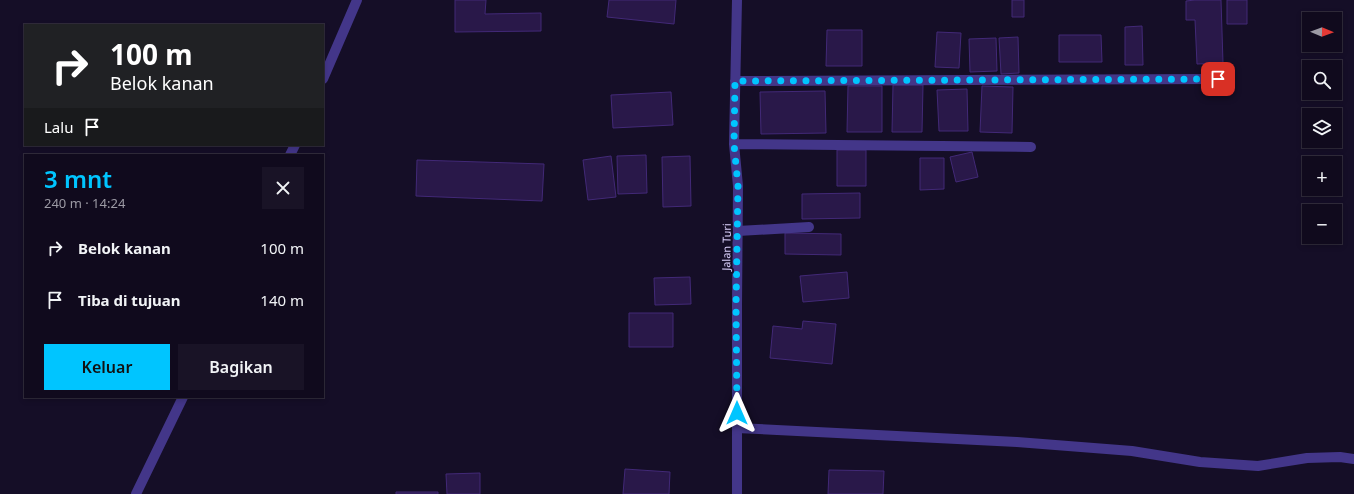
<!DOCTYPE html>
<html lang="id">
<meta charset="utf-8">
<style>
body{margin:0;font-family:"Noto Sans",sans-serif;background:#191326;color:#f1f3f6;height:100vh;display:flex;flex-direction:column;font-size:15px;white-space:nowrap}
*{box-sizing:border-box;margin:0}
p{font-size:13px;color:#9c9aa4}
.icon{flex:none;width:22px;height:22px;fill:none;stroke:currentColor;stroke-width:2;stroke-linecap:round;stroke-linejoin:round}
.map{position:relative;flex:1;overflow:hidden}
.panel{position:absolute;left:24px;top:154px;width:300px;height:244px;display:flex;flex-direction:column;background:#100a1d;border-radius:0px;box-shadow:0 2px 6px #0003,0 0 0 1px #302b3b}
.panel>*{flex:none}
.top-card{position:absolute;left:24px;top:24px;width:300px;height:122px;border-radius:0px;box-shadow:0 2px 6px #0003,0 0 0 1px #302b3b;background:#202124;color:#fff;overflow:hidden}
.needle{width:26px;rotate:91deg}
.buttons{position:absolute;left:1302px;top:12px;display:grid;gap:8px}
.buttons a{display:grid;place-items:center;width:40px;height:40px;border-radius:0px;background:#100a1d;box-shadow:0 2px 6px #0003,0 0 0 1px #302b3b;font-size:20px}
.pin{position:absolute;display:grid;place-items:center;width:34px;height:34px;color:#fff;margin:-17px;border-radius:8px;box-shadow:0 2px 6px #0006}
.me{position:absolute;width:44px;margin:-22px;rotate:0deg;stroke-linejoin:round;filter:drop-shadow(0 0 3px #0008)}
.turn{display:flex;align-items:center;gap:14px;height:84px;padding:0 20px;font-size:18px}
.turn .icon{width:52px;height:52px;stroke-width:2.5}
.turn b{display:block;font-size:28px;line-height:34px}
.then{display:flex;align-items:center;height:38px;padding:0 20px;background:#0003;gap:8px;font-size:15px}
.round{display:grid;place-items:center;flex:none;width:42px;height:42px;border-radius:0px;background:#191326}
.summary{display:flex;align-items:center;justify-content:space-between;height:68px;padding:0 20px}
h1{font-size:24px;font-weight:600;line-height:30px;color:#00c5ff}
.button{display:flex;gap:8px;margin-top:auto;padding:8px 20px}
.button a{flex:1;height:46px;border-radius:0px;background:#00c5ff;color:#111;font-size:16px;font-weight:600;line-height:46px;text-align:center}
.button a+a{background:#191326;color:#f1f3f6}
ul{padding:0;list-style:none}
li{display:flex;align-items:center;gap:12px;height:52px;padding:0 20px}
li div{flex:1}
li b{display:block;font-size:15px}
li em{font-style:normal}
.map>svg:first-child{display:block}
.building{fill:#291849;stroke:#422977}
.lines{fill:none;stroke-linecap:round;stroke-linejoin:round}
.minor{stroke:#433689;stroke-width:10}
.route{stroke:#00c5ff;stroke-width:7;stroke-dasharray:0 12.6}
.labels{text-anchor:middle;dominant-baseline:central;stroke-width:4;stroke-linejoin:round;paint-order:stroke}
.street-label{font-size:11px;fill:#ded4ff;stroke:#150e27}
</style>
<div class="map">
<svg width="1354" height="494" viewBox="0 0 1354 494">
<rect width="100%" height="100%" fill="#150e27"/>
<path class="building" d="M455 0H486L485 14 541 13V31L455 32Z
M609 0H676L674 24 607 17Z
M1012 0H1024V17H1012Z
M1195 0H1221L1223 63 1197 64 1195 20H1186V1Z
M1227 0H1247V24H1227Z
M1142 26 1143 65H1125V27Z
M827 30H862V66H826Z
M937 32 961 33 959 68 935 67Z
M1059 35H1101L1102 62H1059Z
M1018 37 1019 73 1001 74 999 38Z
M996 38 997 71 970 72 969 39Z
M893 85H923L922 132H892Z
M848 86H882V132H847Z
M982 86 1013 87 1012 133 980 132Z
M967 89 968 131H939L937 90Z
M825 91 826 133 761 134 760 92Z
M671 92 673 125 613 128 611 95Z
M837 150H866V186H837Z
M972 152 978 177 956 182 950 157Z
M646 155 647 193 618 194 617 156Z
M611 156 616 197 588 200 583 160Z
M690 156 691 206 663 207 662 157Z
M920 158H944V189L920 190Z
M417 160 544 164 542 201 416 196Z
M860 193V218L802 219V194Z
M785 233 841 234V255L785 254Z
M847 272 849 298 803 302 800 276Z
M690 277 691 304 655 305 654 278Z
M629 313H673V347H629Z
M803 321 836 324 832 364 770 358 773 326 802 329Z
M625 469 670 472 669 494H623Z
M829 470 884 471 883 494H828Z
M480 473V494H447L446 474Z
M396 492H438V494H396Z"/>
<g class="lines">
<path class="minor" d="M323 79 357 0
M735 81 1218 79
M734 144 1031 147
M290 155 295 145
M738 231 809 227
M737 428 1017 442 1132 451 1200 462 1258 466 1307 458 1340 457 1354 459
M136 494 183 397
M737 494V306L738 186 734 144 737 0"/>
</g>
<g class="lines">
<path class="route" d="M737 413 736 306 738 186 734 144 735 81 1218 79"/>
</g>
<g class="labels">
<g class="street-label">
<text transform="translate(726 247) rotate(-89)">Jalan Turi</text>
</g>
</g>
</svg>
<div class="buttons">
<a><svg class="needle" viewBox="-14 -14 28 28"><path d="M0-13l5 13h-10z" fill="#e53935"/><path d="M0 13l5-13h-10z" fill="#9c9aa4"/></svg></a>
<a><svg class="icon" aria-label="search" viewBox="0 0 24 24"><circle cx="10" cy="10" r="6"/><path d="M15 15l6 6"/></svg></a>
<a><svg class="icon" aria-label="layers" viewBox="0 0 24 24"><path d="M12 4l9 5-9 5-9-5zM3 14l9 5 9-5"/></svg></a>
<a>+</a>
<a>−</a>
</div>
<div class="pin" style="left:1218px;top:79px;background:#d93025"><svg class="icon" aria-label="arrive" viewBox="0 0 24 24"><path d="M6 21V4h12l-3 4 3 4H6"/></svg></div>
<svg class="me" style="left:737px;top:413px" viewBox="-20 -20 40 40"><path d="M0-17L14 15 0 8-14 15z" fill="#00c5ff" stroke="#fff" stroke-width="4"/></svg>
<div class="top-card">
<div class="turn"><svg class="icon" aria-label="right" viewBox="0 0 24 24"><path d="M7 20v-9h11M14 6l5 5-5 5"/></svg><div><b>100 m</b>Belok kanan</div></div>
<div class="then">Lalu<svg class="icon" aria-label="arrive" viewBox="0 0 24 24"><path d="M6 21V4h12l-3 4 3 4H6"/></svg></div>
</div>
<section class="panel">
<div class="summary"><div><h1>3 mnt</h1><p>240 m · 14:24</p></div><a class="round"><svg class="icon" aria-label="close" viewBox="0 0 24 24"><path d="M6 6l12 12M18 6L6 18"/></svg></a></div>
<ul>
<li><svg class="icon" aria-label="right" viewBox="0 0 24 24"><path d="M7 20v-9h11M14 6l5 5-5 5"/></svg><div><b>Belok kanan</b></div><em>100 m</em></li>
<li><svg class="icon" aria-label="arrive" viewBox="0 0 24 24"><path d="M6 21V4h12l-3 4 3 4H6"/></svg><div><b>Tiba di tujuan</b></div><em>140 m</em></li>
</ul>
<div class="button"><a>Keluar</a><a>Bagikan</a></div>
</section>
</div>
